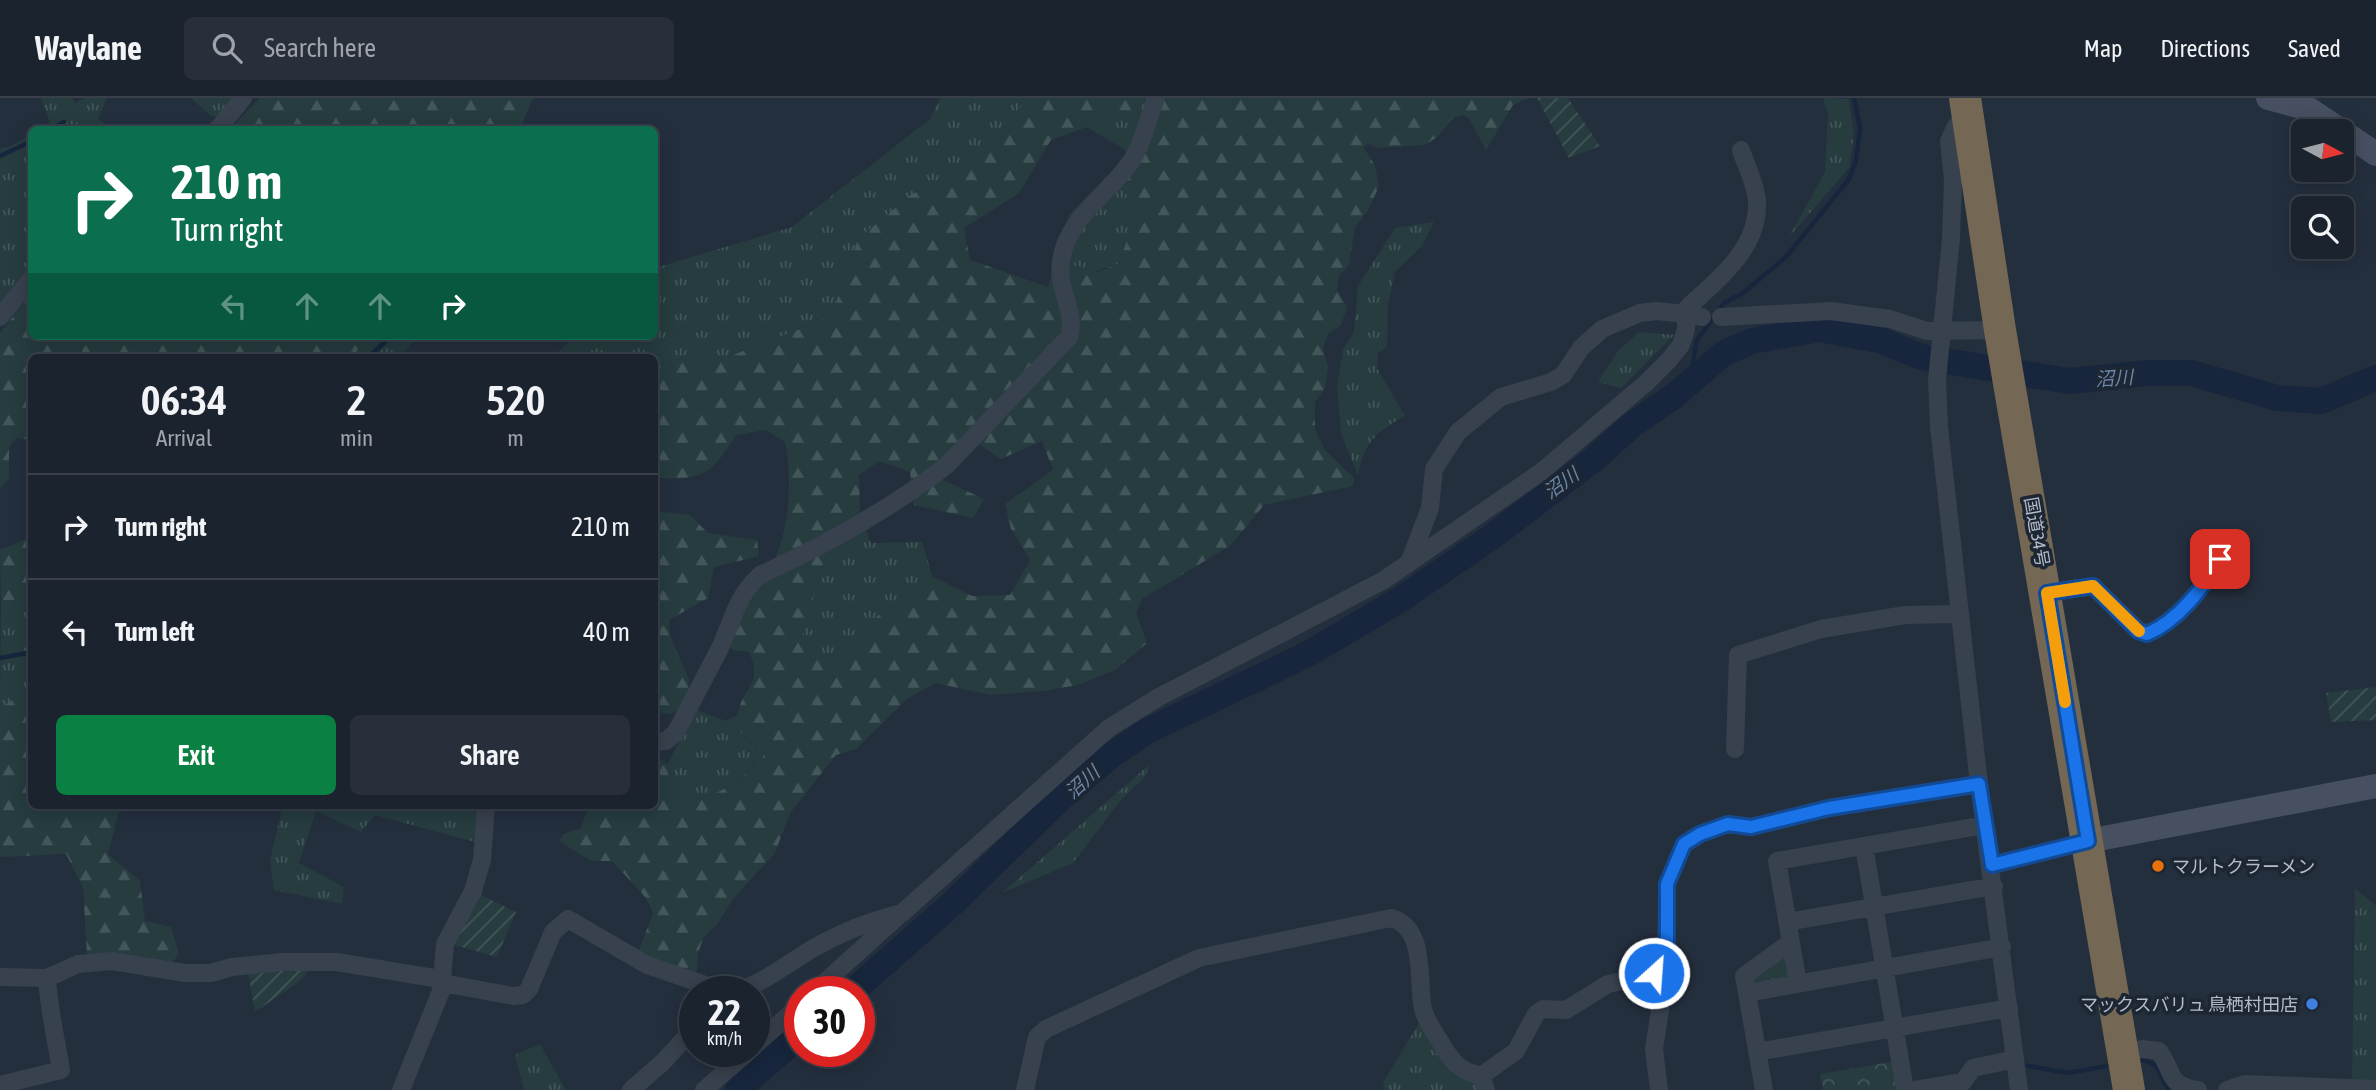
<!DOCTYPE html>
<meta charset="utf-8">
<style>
body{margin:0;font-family:"Asap Condensed","Noto Sans JP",sans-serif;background:#282f3a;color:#f1f3f6;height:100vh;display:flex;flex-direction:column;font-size:26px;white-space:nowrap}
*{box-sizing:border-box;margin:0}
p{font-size:23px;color:#a0a4aa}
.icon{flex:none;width:38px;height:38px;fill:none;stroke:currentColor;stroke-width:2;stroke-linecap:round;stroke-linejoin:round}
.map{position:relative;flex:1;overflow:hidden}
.side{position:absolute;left:28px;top:256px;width:630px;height:455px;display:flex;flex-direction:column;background:#1b232e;border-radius:10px;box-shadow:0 4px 18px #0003,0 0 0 2px #39404a}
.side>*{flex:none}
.guide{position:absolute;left:28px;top:28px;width:630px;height:214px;border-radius:10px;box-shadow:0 4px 18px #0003,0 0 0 2px #39404a;background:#0b6e4f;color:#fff;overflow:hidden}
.needle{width:46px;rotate:97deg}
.fabs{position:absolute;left:2291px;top:21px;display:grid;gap:14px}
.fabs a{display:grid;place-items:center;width:63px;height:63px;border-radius:10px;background:#1b232e;box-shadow:0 4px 18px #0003,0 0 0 2px #39404a;font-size:35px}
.speed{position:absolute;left:679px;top:878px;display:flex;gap:14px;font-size:35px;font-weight:700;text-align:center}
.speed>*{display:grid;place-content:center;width:91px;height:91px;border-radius:50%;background:#1b232e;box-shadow:0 4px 18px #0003,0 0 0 2px #39404a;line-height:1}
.speed small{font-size:18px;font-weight:400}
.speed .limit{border:10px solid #d22;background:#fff;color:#111}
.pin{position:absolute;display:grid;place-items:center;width:60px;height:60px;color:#fff;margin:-30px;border-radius:14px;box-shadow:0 4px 10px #0006}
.me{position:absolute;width:77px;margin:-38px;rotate:26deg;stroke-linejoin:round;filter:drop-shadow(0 0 5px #0008)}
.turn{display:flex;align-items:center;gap:24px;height:147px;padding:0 28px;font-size:32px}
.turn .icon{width:91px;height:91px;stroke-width:2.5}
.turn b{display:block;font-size:49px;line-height:60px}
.lanes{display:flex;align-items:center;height:66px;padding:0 28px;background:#0003;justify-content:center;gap:35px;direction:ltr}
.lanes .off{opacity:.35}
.eta{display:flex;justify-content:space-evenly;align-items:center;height:119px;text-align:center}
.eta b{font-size:42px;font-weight:600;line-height:49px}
.action{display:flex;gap:14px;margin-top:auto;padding:14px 28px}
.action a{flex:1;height:80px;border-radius:10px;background:#0b8043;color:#fff;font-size:28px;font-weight:600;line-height:80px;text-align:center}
.action a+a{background:#282f3a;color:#f1f3f6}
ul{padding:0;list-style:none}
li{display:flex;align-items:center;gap:21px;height:105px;padding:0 28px;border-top:2px solid #39404a}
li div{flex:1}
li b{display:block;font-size:26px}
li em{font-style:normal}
header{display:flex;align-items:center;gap:42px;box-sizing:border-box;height:98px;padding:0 35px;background:#1b232e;border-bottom:2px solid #39404a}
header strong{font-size:33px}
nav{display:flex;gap:38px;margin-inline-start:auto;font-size:24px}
.search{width:490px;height:63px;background:#282f3a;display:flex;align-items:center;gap:18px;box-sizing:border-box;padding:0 24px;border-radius:10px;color:#a0a4aa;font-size:26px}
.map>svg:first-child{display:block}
.grass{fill:url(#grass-tufts)}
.forest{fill:url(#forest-firs);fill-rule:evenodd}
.park{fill:url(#park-crowns)}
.garden{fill:url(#garden-furrows)}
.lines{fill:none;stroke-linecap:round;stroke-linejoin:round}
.stream{stroke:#17263c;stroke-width:4.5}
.river{stroke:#17263c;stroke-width:26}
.street{stroke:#38414e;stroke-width:18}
.secondary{stroke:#465061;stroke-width:24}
.highway{stroke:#746855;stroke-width:32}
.route-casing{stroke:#114b97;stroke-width:18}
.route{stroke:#1a73e8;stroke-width:12}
.slow{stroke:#f59e0b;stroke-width:12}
.food-dot{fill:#e8710a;stroke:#1d2633;stroke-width:2.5}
.shop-dot{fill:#3f7fe0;stroke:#1d2633;stroke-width:2.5}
.labels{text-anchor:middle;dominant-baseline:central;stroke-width:7;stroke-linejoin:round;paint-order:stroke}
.street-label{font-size:18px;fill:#b4bcc9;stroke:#1d2633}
.poi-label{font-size:18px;fill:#b4bcc9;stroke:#1d2633;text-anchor:start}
.water-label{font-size:19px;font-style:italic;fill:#6d86a8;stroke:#1d2633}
</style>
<header>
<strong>Waylane</strong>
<div class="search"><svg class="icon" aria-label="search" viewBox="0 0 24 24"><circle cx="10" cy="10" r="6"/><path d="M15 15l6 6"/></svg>Search here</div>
<nav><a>Map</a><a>Directions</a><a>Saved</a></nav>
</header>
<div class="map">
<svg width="2376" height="992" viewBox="0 0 2376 992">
<defs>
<pattern id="grass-tufts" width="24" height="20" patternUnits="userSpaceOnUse" patternTransform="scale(1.75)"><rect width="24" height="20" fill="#263c3f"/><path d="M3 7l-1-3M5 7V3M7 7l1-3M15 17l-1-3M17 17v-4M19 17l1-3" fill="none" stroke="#435659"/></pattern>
<pattern id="forest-firs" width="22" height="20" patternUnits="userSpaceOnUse" patternTransform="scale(1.75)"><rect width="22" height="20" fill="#263c3f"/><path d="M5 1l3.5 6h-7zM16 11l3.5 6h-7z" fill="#435659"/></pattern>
<pattern id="park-crowns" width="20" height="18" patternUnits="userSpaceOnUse" patternTransform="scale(1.75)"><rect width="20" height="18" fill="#263c3f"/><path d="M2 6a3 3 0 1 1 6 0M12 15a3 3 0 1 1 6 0" fill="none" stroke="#435659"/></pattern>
<pattern id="garden-furrows" width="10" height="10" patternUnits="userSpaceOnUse" patternTransform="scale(1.75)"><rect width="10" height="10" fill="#263c3f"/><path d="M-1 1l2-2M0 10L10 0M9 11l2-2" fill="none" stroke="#435659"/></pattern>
</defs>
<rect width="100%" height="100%" fill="#242f3e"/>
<path class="grass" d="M41 0H72L75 5 84 0H107L98 21 110 31 38 32 50 24Z
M191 0H237L221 20 211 18Z
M940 0H1025L1010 34 945 93 913 95 858 141 837 202 821 223 712 265 673 261 655 275 654 259H555L573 238H654L655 170 792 129 930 21Z
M1146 0H1158L1123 82 1133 121 1120 165 1048 189 1069 117 1130 55 1087 29 1103 13 1135 20Z
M1823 0 1849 1 1854 36 1849 70 1789 139 1825 74 1828 16Z
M31 36V174L0 211V51L12 48Z
M1434 124 1422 148 1395 174 1388 206 1387 248 1378 255 1377 270 1405 318C1376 334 1364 344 1358 377L1341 336 1337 288 1343 251 1354 234 1358 188 1395 130Z
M1639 234 1674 237 1621 290 1598 284 1618 253Z
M372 238H418L400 259H336L353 257Z
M860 417 871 445 922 444 932 478 876 519 861 550 810 562 802 539 833 432Z
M31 498V588L0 611 1 502 19 503Z
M694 611 726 623 738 617 741 636 764 654 762 666 755 665C742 682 711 703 688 701 682 700 674 695 668 692V666Z
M1150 666 1145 679 1120 703 1073 765 1002 795Z
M283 707H478L475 744 375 717 361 734 316 713 299 765 344 789 342 806 274 792 270 762Z
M2355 790 2376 808V983H2352Z
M1783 856 1789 858 1788 882 1753 889 1750 879Z
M1420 923 1452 975 1480 986V992H1385L1383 985Z
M540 946 566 992H524L515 957Z"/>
<path class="forest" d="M260 0H533L522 26 512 31 229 32Z
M1025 0H1146L1135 20 1103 13 1087 29 1051 42 1019 95 964 130 970 162 1048 189 1067 184 1075 167 1098 174 1120 165 1133 121 1123 82 1158 0H1529L1513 7 1486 52 1469 20 1463 17 1453 20 1436 40 1425 47 1377 50 1368 46 1363 49 1375 67 1379 88 1368 113 1355 129 1349 167 1339 178 1337 191 1347 209 1341 227 1328 236 1323 250 1328 269 1325 290 1315 304V331L1325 352 1354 380 1353 388 1264 407 1231 447 1142 501 1136 515 1147 545 1115 572 1078 587 1043 593 990 597 935 585 907 601 856 651 836 657 790 715 775 755 733 801 716 828 703 840 698 856 697 872 693 877 638 855 653 815 646 800 612 763H591L559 743 564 736 581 730 589 707H607L613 712H627L628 707H654L655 667 659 659 668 666V692C674 694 682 700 688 701 711 703 742 682 756 665H762L764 654 741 635C740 630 737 623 738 618 740 590 765 587 749 554L733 552 728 546C739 513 764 488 777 456 790 424 792 377 785 344L766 332 736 337C710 378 703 382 655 380V275L673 261 712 265 821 223 837 202 858 141 913 95 945 93 1010 34ZM967 338 1001 361 1042 343 1053 372 1005 406 1011 431 1030 462 1010 497 972 498 932 478 876 519 861 550 810 562 802 539 833 432 860 417 859 377 879 363 910 374 914 407 973 420 984 401 943 382 940 362Z
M31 196 32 238H372L353 257 336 259H32L31 342 16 340 9 349V380L0 391V235Z
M654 413 690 417 708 435 757 442 759 458 714 469 708 500 669 522 670 537 689 582 686 608 671 616 655 614Z
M31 439V498L19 503 1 502 0 452Z
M31 588 32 707H182L119 714 108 756 140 783 145 823 171 829 179 856 170 867 87 857 83 789 66 756 0 759V611Z"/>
<path class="park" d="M1896 963 1899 992H1823L1820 976Z"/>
<path class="garden" d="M1537 0H1568L1600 48 1569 60Z
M2376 589V622L2331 624 2326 595Z
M477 795 516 814 497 859 451 846Z
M312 868 300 883 255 914 248 874Z"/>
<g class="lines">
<path class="stream" d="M51 32 64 24
M0 58 32 43
M369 259 391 238
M1690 282 1697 242 1724 205 1743 195 1786 159 1849 81 1856 63 1860 30 1854 0
M0 560 32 554
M2142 962C2162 965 2158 980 2170 992
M2023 967 2067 975 2107 968"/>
<path class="river" d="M852 894 954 804 1065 696 1113 656 1147 633 1308 556 1401 501 1493 438 1593 362 1632 327 1674 298 1723 256 1751 243 1820 231 1883 243 1921 259 2069 283 2148 275H2191L2277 300 2321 303 2376 280
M738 992 800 937"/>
<path class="street" d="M1968 19 1956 28 1949 43 1953 82 1951 141 1937 282 1939 329 1979 686 2019 992
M217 32 243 0
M0 219 32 180
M1721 219 1831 213 1890 221 1927 233 2000 232
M1409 465 1430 410 1434 371 1458 334 1501 299 1551 284 1563 277 1581 250 1602 231 1640 215 1656 213 1686 216 1688 209C1717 182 1759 151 1757 104 1756 86 1746 68 1741 52
M2047 495 2093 488 2138 532 2147 536C2178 523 2204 489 2220 461
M654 644 666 643 676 634C690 607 705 579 719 552 733 523 735 500 760 477 825 447 891 411 947 367L1069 239C1078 209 1051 190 1064 150 1076 114 1109 95 1130 65 1143 46 1148 21 1156 0
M1735 651 1738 557 1821 531 1905 517 1959 516
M1864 748 1905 992
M1992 767 2088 743
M1787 824 1994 788
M0 879 47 880 78 866 112 863 185 875H211L232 869 283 864H337L440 881 448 886 513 898 523 897 529 891 553 834 568 821 647 867 726 894
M1798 886 1777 763 1985 727
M731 894C761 888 785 867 812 851 841 834 869 823 902 815L1109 630 1159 599 1384 482 1541 374 1646 285 1669 262 1681 247 1686 231V216L1702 219
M814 894 899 817
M1747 895 2002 849
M754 948 800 907
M1757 954 2009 910
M2123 955 2142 951 2159 953C2174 974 2167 988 2198 992
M1481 978 1516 953 1536 916 1543 911 1566 912 1608 886 1666 874
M0 987 61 972C56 940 49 914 47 880
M401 992 441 893 445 846 473 793 482 762 486 707
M631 992 663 964 695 929
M704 992 748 954
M1025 992 1037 939 1046 931 1199 860 1391 820C1427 830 1417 882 1423 911 1426 923 1435 935 1441 945 1452 964 1459 973 1481 978L1486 992
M1659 992 1654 951 1666 874 1667 786 1684 746 1700 736 1728 726 1751 729 1829 710 1979 686
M1764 992 1744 878 1791 844
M1915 992 1963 984 1973 970 2015 961
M2227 992 2245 986 2376 991"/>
<path class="secondary" d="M2268 0 2309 11 2376 56
M2088 743 2376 688"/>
<path class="highway" d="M1965 0 2000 232 2129 992"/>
</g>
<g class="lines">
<g class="route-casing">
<path id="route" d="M1654 875 1667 874V786L1684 746 1700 736 1728 726 1751 729 1829 710 1979 686 1992 767 2088 743 2047 495 2093 488 2138 533 2147 536C2178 523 2204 489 2220 461"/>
</g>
<use href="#route" class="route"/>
<path class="slow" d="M2065 604 2047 495 2093 488 2139 533"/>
</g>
<circle class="food-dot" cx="2158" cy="768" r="7"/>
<circle class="shop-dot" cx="2312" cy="906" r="7"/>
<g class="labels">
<g class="street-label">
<text transform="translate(2037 434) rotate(80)">国道34号</text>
</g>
<g class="poi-label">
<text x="2172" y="768">マルトクラーメン</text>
<text x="2298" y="906" text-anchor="end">マックスバリュ 鳥栖村田店</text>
</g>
<g class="water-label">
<text transform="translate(2114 280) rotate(-4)">沼川</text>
<text transform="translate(1561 385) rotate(-36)">沼川</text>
<text transform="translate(1082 684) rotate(-42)">沼川</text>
</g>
</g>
</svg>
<div class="fabs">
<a><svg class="needle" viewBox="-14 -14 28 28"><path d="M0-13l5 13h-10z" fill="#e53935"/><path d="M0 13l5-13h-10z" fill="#a0a4aa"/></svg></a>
<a><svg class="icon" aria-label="search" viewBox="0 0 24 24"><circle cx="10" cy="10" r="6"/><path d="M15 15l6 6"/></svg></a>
</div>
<div class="speed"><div>22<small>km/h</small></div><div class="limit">30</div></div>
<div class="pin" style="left:2220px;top:461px;background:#d93025"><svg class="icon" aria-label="arrive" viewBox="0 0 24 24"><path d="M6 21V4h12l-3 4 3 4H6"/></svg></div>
<svg class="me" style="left:1654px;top:875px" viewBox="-20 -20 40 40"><circle r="17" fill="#1a73e8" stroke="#fff" stroke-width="3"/><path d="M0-11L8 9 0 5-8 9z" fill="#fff"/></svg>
<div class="guide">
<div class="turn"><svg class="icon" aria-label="right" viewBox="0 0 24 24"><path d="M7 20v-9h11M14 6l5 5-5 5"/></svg><div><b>210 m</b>Turn right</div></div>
<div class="lanes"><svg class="icon off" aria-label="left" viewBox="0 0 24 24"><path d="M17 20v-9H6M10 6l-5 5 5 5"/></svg><svg class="icon off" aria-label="ahead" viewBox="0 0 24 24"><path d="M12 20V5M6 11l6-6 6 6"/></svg><svg class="icon off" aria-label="ahead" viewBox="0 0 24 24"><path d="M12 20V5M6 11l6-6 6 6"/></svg><svg class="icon" aria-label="right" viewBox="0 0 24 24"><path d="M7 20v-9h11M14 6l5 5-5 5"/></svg></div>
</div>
<section class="side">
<div class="eta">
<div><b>06:34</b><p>Arrival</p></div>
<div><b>2</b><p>min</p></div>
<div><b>520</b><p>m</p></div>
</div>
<ul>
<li><svg class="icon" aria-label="right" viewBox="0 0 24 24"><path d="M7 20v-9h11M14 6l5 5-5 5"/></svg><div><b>Turn right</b></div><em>210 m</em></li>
<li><svg class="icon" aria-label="left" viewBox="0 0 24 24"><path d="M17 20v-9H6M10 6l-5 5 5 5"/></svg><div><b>Turn left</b></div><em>40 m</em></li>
</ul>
<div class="action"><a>Exit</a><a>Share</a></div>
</section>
</div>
